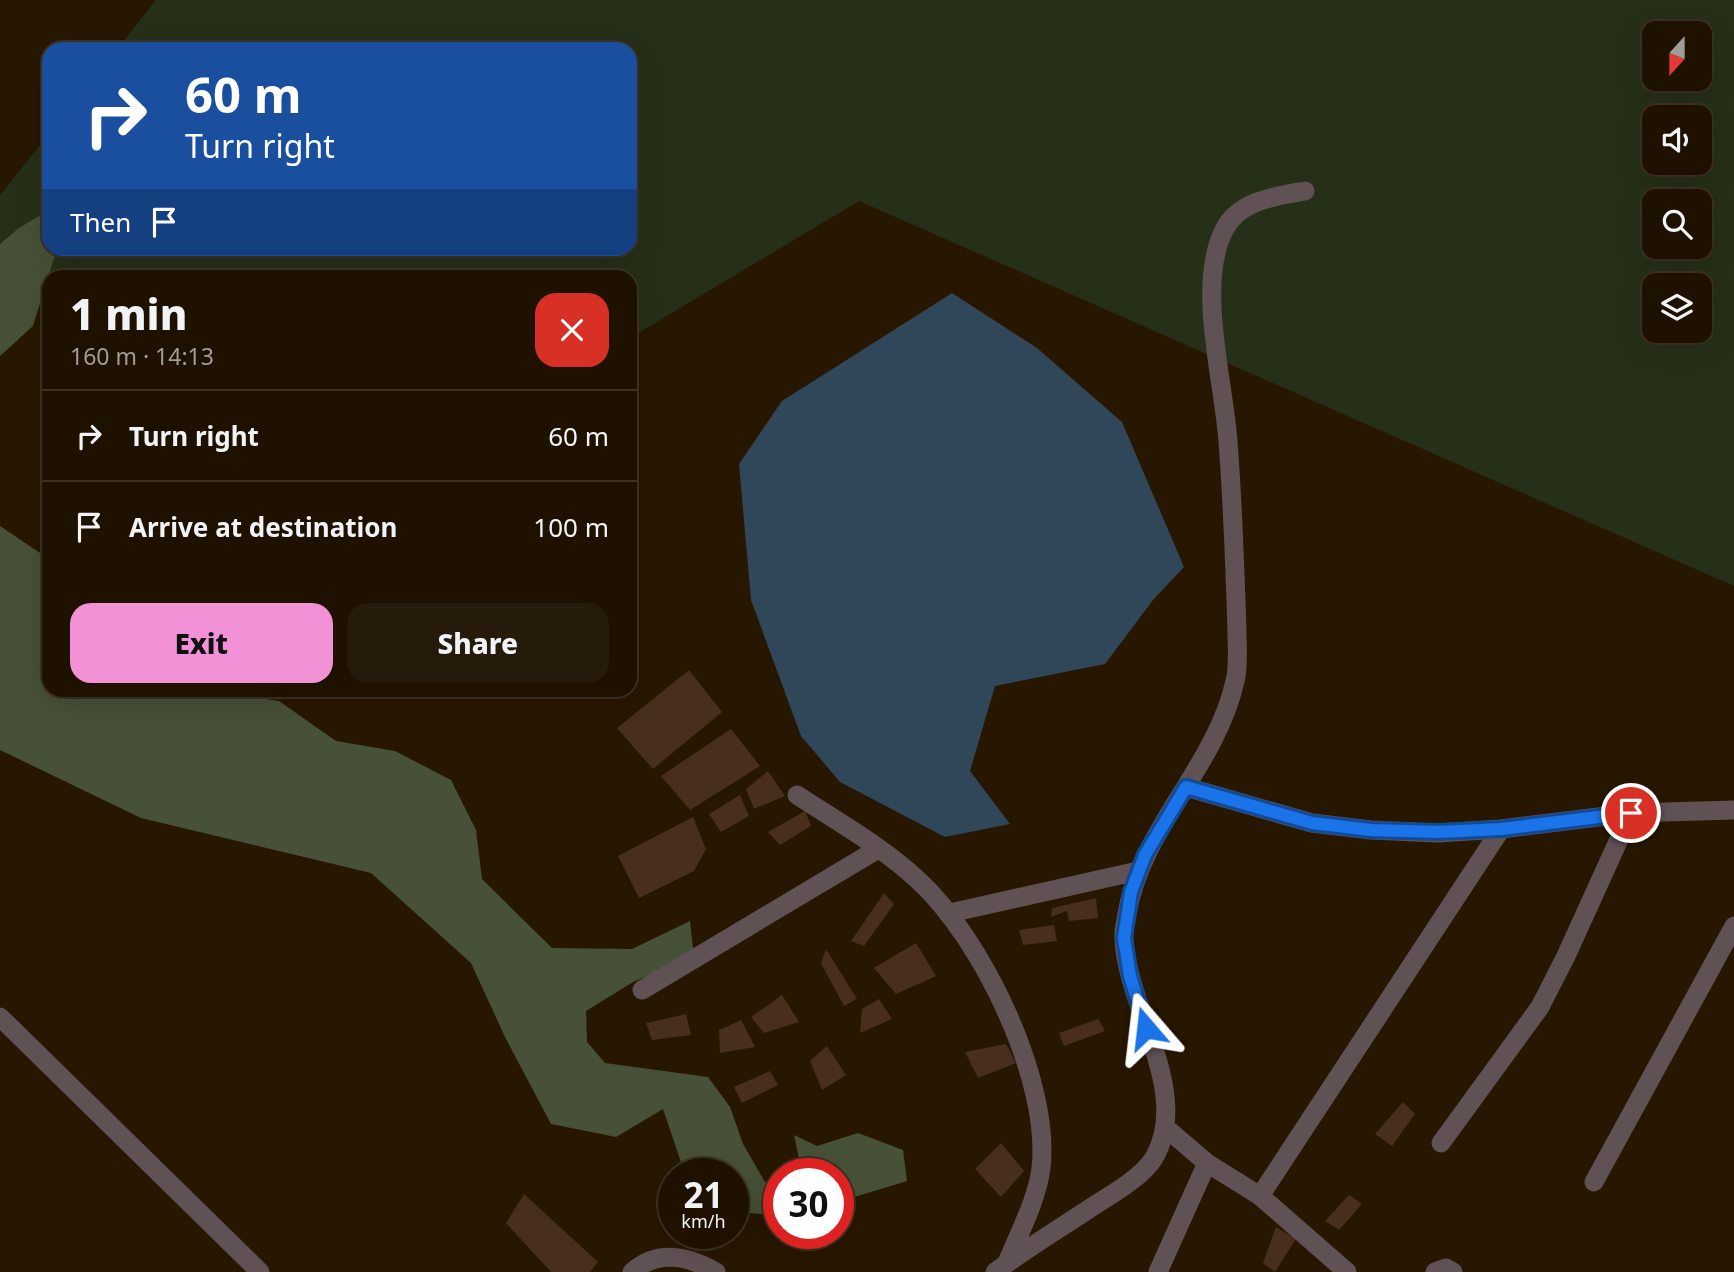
<!DOCTYPE html>
<meta charset="utf-8">
<style>
body{margin:0;font-family:"Noto Sans",sans-serif;background:#261a0a;color:#f1f3f6;height:100vh;display:flex;flex-direction:column;font-size:26px;white-space:nowrap}
*{box-sizing:border-box;margin:0}
p{font-size:23px;color:#a19d99}
.icon{flex:none;width:38px;height:38px;fill:none;stroke:currentColor;stroke-width:2;stroke-linecap:round;stroke-linejoin:round}
.map{position:relative;flex:1;overflow:hidden}
.side{position:absolute;left:42px;top:270px;width:595px;height:427px;display:flex;flex-direction:column;background:#1e1100;border-radius:21px;box-shadow:0 7px 28px #0002,0 0 0 2px #3c3122}
.side>*{flex:none}
.hud{position:absolute;left:42px;top:42px;width:595px;height:214px;border-radius:21px;box-shadow:0 7px 28px #0002,0 0 0 2px #3c3122;background:#1a4fa0;color:#fff;overflow:hidden}
.needle{width:46px;rotate:201deg}
.buttons{position:absolute;left:1642px;top:21px;display:grid;gap:14px}
.buttons a{display:grid;place-items:center;width:70px;height:70px;border-radius:14px;background:#1e1100;box-shadow:0 7px 28px #0002,0 0 0 2px #3c3122;font-size:35px}
.speed{position:absolute;left:658px;top:1158px;display:flex;gap:14px;font-size:35px;font-weight:700;text-align:center}
.speed>*{display:grid;place-content:center;width:91px;height:91px;border-radius:50%;background:#1e1100;box-shadow:0 7px 28px #0002,0 0 0 2px #3c3122;line-height:1}
.speed small{font-size:18px;font-weight:400}
.speed .limit{border:10px solid #d22;background:#fff;color:#111}
.pin{position:absolute;display:grid;place-items:center;width:60px;height:60px;color:#fff;margin:-30px;border:4px solid #fff;border-radius:50%;box-shadow:0 2px 7px #0007}
.me{position:absolute;width:77px;margin:-38px;rotate:343deg;stroke-linejoin:round;filter:drop-shadow(0 0 5px #0008)}
.turn{display:flex;align-items:center;gap:24px;height:147px;padding:0 28px;font-size:32px}
.turn .icon{width:91px;height:91px;stroke-width:2.5}
.turn b{display:block;font-size:49px;line-height:60px}
.then{display:flex;align-items:center;height:66px;padding:0 28px;background:#0003;gap:14px;font-size:26px}
.round{display:grid;place-items:center;flex:none;width:74px;height:74px;border-radius:21px;background:#261a0a}
.summary{display:flex;align-items:center;justify-content:space-between;height:119px;padding:0 28px}
h1{font-size:42px;font-weight:800;line-height:52px}
.primary-button{display:flex;gap:14px;margin-top:auto;padding:14px 28px}
.primary-button a{flex:1;height:80px;border-radius:21px;background:#f391d6;color:#111;font-size:28px;font-weight:800;line-height:80px;text-align:center}
.primary-button a+a{background:#261a0a;color:#f1f3f6}
ul{padding:0;list-style:none}
li{display:flex;align-items:center;gap:21px;height:91px;padding:0 28px;border-top:2px solid #3c3122}
li div{flex:1}
li b{display:block;font-size:26px}
li em{font-style:normal}
.map>svg:first-child{display:block}
.green{fill:#262f18;fill-rule:evenodd}
.forest{fill:#465137}
.water{fill:#304659}
.building{fill:#482e1d}
.lines{fill:none;stroke-linecap:round;stroke-linejoin:round}
.minor{stroke:#605154;stroke-width:19}
.route-casing{stroke:#114b97;stroke-width:18}
.route{stroke:#1a73e8;stroke-width:12}
</style>
<div class="map">
<svg width="1734" height="1272" viewBox="0 0 1734 1272">
<rect width="100%" height="100%" fill="#281700"/>
<path class="green" d="M156 0H1734V586L859 201 630 338V276H49V301L0 265V195L49 134V248H630V49H117ZM1654 33H1699V79H1654ZM1654 117H1699V163H1654ZM1654 201H1699V247H1654ZM1654 285H1699V331H1654Z"/>
<path class="forest" d="M49 210V248L57 249 33 326 0 356V244L19 228Z
M0 526 49 559V690H205L279 701 336 741 395 751 451 780 476 830 482 879 552 948 632 949 690 921 694 957 633 982 586 1011 587 1042 605 1063 708 1077 730 1107 743 1144 765 1182 779 1177V1215L733 1212V1174H685L663 1109 616 1137 551 1124 505 1037 471 963 371 873 141 818 0 750Z
M858 1133 903 1150 907 1181 838 1202V1174H786L801 1168 794 1135 817 1146Z"/>
<path class="water" d="M952 293 1037 348 1122 422 1184 567 1153 600 1105 664 995 686 970 771 1010 824 945 837 840 782 801 736 751 600 739 464 782 401Z"/>
<path class="building" d="M689 670 722 712 653 769 617 728Z
M731 729 760 766 690 810 661 776Z
M768 771 785 796 754 809 746 789Z
M740 795 749 816 721 832 709 814Z
M805 811 811 826 780 845 768 832Z
M693 817 706 849 694 871 639 898 618 856Z
M884 893 894 904 864 946 851 941Z
M1096 898 1098 918 1069 921 1067 911 1051 917 1052 908Z
M1054 925 1057 941 1023 945 1019 930Z
M916 943 936 976 896 994 874 968Z
M826 949 857 999 844 1006 821 963Z
M782 995 799 1022 764 1033 751 1017Z
M879 999 892 1019 860 1033 862 1009Z
M686 1014 691 1035 652 1040 646 1023Z
M1098 1019 1105 1031 1064 1046 1059 1033Z
M741 1020 755 1047 720 1053 719 1030Z
M1006 1044 1016 1063 978 1078 965 1052Z
M827 1046 846 1075 822 1090 810 1061Z
M770 1071 778 1085 742 1103 734 1087Z
M1403 1102 1415 1114 1392 1146 1375 1134Z
M1001 1143 1024 1171 1001 1197 975 1169Z
M524 1194 598 1262 590 1272H551L506 1223Z
M1349 1195 1362 1204 1339 1230 1325 1221Z
M1276 1227 1296 1239 1275 1272 1263 1263Z"/>
<g class="lines">
<path class="minor" d="M1186 787 1312 823 1371 830 1438 833 1501 829 1631 813 1734 810
M797 795C838 822 883 847 919 881 982 939 1051 1081 1041 1168 1037 1200 1019 1233 1007 1263
M950 913 1138 871
M642 990 878 849
M0 1017 260 1272
M1166 1128 1207 1163 1260 1196 1347 1272
M1441 1143 1540 1007 1566 956 1631 813
M1594 1182 1734 926
M1260 1196 1501 829
M632 1272C658 1249 688 1256 716 1272
M995 1272C1027 1248 1062 1227 1095 1205 1113 1194 1143 1176 1154 1158 1192 1092 1127 1009 1124 939 1123 931 1126 922 1127 914 1141 828 1216 767 1235 681 1239 666 1237 647 1237 631 1235 568 1233 505 1228 442 1224 381 1196 286 1224 230 1239 200 1276 196 1305 191
M1158 1272 1207 1163
M1435 1272 1446 1268 1453 1272"/>
</g>
<g class="lines">
<g class="route-casing">
<path id="route" d="M1146 1028 1130 976 1124 938 1131 892 1145 855 1186 787 1312 823 1371 830 1438 832 1501 829 1631 813"/>
</g>
<use href="#route" class="route"/>
</g>
</svg>
<div class="buttons">
<a><svg class="needle" viewBox="-14 -14 28 28"><path d="M0-13l5 13h-10z" fill="#e53935"/><path d="M0 13l5-13h-10z" fill="#a19d99"/></svg></a>
<a><svg class="icon" aria-label="sound" viewBox="0 0 24 24"><path d="M4 9h4l5-4v14l-5-4H4zM17 9q2 3 0 6"/></svg></a>
<a><svg class="icon" aria-label="search" viewBox="0 0 24 24"><circle cx="10" cy="10" r="6"/><path d="M15 15l6 6"/></svg></a>
<a><svg class="icon" aria-label="layers" viewBox="0 0 24 24"><path d="M12 4l9 5-9 5-9-5zM3 14l9 5 9-5"/></svg></a>
</div>
<div class="speed"><div>21<small>km/h</small></div><div class="limit">30</div></div>
<div class="pin" style="left:1631px;top:813px;background:#d93025"><svg class="icon" aria-label="arrive" viewBox="0 0 24 24"><path d="M6 21V4h12l-3 4 3 4H6"/></svg></div>
<svg class="me" style="left:1146px;top:1028px" viewBox="-20 -20 40 40"><path d="M0-17L14 15 0 8-14 15z" fill="#1a73e8" stroke="#fff" stroke-width="4"/></svg>
<div class="hud">
<div class="turn"><svg class="icon" aria-label="right" viewBox="0 0 24 24"><path d="M7 20v-9h11M14 6l5 5-5 5"/></svg><div><b>60 m</b>Turn right</div></div>
<div class="then">Then<svg class="icon" aria-label="arrive" viewBox="0 0 24 24"><path d="M6 21V4h12l-3 4 3 4H6"/></svg></div>
</div>
<section class="side">
<div class="summary"><div><h1>1 min</h1><p>160 m · 14:13</p></div><a class="round" style="background:#d93025;color:#fff"><svg class="icon" aria-label="close" viewBox="0 0 24 24"><path d="M6 6l12 12M18 6L6 18"/></svg></a></div>
<ul>
<li><svg class="icon" aria-label="right" viewBox="0 0 24 24"><path d="M7 20v-9h11M14 6l5 5-5 5"/></svg><div><b>Turn right</b></div><em>60 m</em></li>
<li><svg class="icon" aria-label="arrive" viewBox="0 0 24 24"><path d="M6 21V4h12l-3 4 3 4H6"/></svg><div><b>Arrive at destination</b></div><em>100 m</em></li>
</ul>
<div class="primary-button"><a>Exit</a><a>Share</a></div>
</section>
</div>
